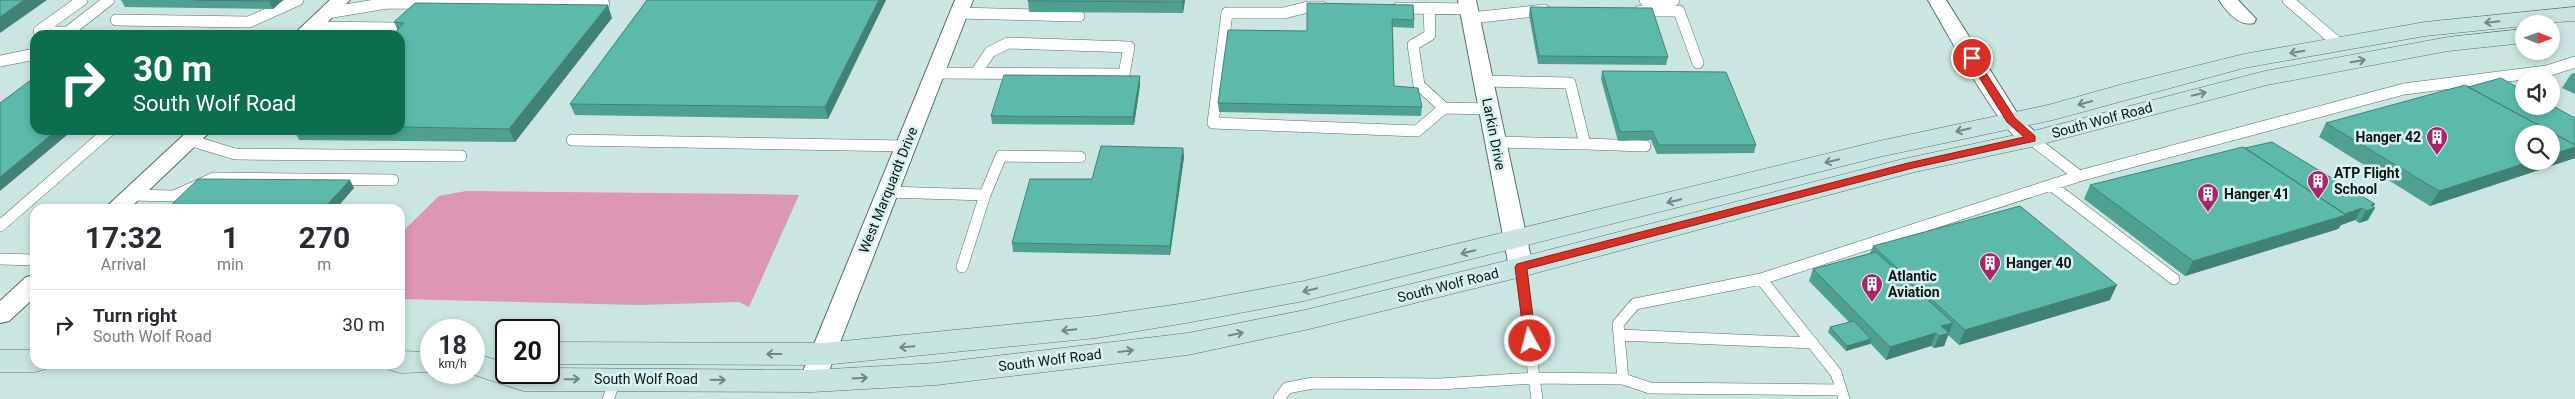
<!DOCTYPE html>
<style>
body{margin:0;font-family:Roboto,sans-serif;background:#f7f7f7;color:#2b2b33;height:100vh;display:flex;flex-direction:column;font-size:19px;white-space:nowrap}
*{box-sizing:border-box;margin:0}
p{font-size:16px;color:#7c7c81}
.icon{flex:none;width:28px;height:28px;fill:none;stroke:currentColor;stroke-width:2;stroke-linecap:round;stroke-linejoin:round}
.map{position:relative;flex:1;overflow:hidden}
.side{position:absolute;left:30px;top:204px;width:375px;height:165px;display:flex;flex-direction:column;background:#fff;border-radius:15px;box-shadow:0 2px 8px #0003}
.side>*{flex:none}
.banner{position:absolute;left:30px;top:30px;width:375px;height:105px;border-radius:15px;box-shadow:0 2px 8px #0003;background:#0b6e4f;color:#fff;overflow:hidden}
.needle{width:32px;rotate:91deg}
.buttons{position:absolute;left:2515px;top:15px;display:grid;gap:10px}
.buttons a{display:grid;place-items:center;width:45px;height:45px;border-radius:50%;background:#fff;box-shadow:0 2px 8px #0003;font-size:25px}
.speed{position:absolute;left:420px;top:319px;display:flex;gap:10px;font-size:25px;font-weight:700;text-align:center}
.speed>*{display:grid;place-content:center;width:65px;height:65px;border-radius:50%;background:#fff;box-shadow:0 2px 8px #0003;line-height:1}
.speed small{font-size:12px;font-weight:400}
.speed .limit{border:2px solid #111;border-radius:8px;background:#fff;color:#111}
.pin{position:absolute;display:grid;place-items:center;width:42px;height:42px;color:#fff;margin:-21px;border:2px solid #fff;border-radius:50%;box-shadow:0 1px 5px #0007}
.me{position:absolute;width:55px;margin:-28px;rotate:353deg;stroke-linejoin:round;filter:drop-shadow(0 0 4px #0008)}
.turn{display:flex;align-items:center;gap:18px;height:105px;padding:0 20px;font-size:22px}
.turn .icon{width:65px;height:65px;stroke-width:2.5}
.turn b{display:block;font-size:35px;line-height:42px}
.eta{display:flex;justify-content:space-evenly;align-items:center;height:85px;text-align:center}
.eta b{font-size:30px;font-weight:700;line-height:35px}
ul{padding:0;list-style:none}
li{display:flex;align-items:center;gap:15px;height:70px;padding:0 20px;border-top:1px solid #e1e1e2}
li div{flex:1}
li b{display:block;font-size:19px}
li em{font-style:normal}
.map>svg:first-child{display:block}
.water{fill:#dd96b3}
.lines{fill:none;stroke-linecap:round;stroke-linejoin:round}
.service-casing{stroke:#556e69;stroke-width:12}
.minor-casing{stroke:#556e69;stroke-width:2}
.secondary-casing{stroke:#556e69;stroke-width:1}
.service{stroke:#fff;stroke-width:11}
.minor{fill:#fff;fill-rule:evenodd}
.secondary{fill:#c7e4e0;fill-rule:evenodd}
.wall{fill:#50a092}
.shaded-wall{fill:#418277}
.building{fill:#5dbaaa;stroke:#418277}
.oneway{stroke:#728684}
.route{fill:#d93025;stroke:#8d1f18}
.labels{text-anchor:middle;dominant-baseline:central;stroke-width:5;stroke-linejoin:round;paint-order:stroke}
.street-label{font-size:14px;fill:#0b1413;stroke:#d8f4ee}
.poi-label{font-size:14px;font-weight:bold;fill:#0b1413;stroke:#d8f4ee;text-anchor:start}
</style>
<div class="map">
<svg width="2575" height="399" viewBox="0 0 2575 399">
<rect width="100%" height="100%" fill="#cbe6e0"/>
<path class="water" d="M466 191 757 194 799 195 749 307 739 302 638 305 400 299V234L439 196Z"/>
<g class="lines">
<g class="service-casing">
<path id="service" d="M1645 0H1674
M2288 0 2339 44
M1322 7H1308L1284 13H1227L1213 123 1417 131 1444 108 1489 109
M1398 8 1469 9
M1429 8 1430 35 1413 45 1419 85 1444 108
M1640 11H1679L1698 63
M327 13 387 3 604 4
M958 13 1079 16
M1471 18 1544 10
M116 20 249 22 298 0
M312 27 395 28 388 35
M67 32 39 31 82 0
M64 35 109 0
M0 61 35 54
M935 73 1124 74 1129 47 1008 43 990 52 976 73
M1483 81 1570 83 1585 144 1495 142
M189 140 235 154 461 156
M572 140 905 146
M1585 144 1645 146
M2079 176 2404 89 2547 71 2575 62
M2051 185 2174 279
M887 192 985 195 962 267
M130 195 174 196 214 178 393 180
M985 195 1001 156 1080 157
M0 226 110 130
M0 259 35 260
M1521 267 1534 378 1623 379 1618 324 1635 304 1761 279 2079 176 2031 139
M1761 279 1836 373 1844 399
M1619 335 1813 343
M1623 379 1650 388 1841 390
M608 399 616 379
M1279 399 1287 388 1313 383 1440 384 1534 378 1537 399"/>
</g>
<g class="minor-casing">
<path id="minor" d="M330 0H350L314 35H293Z
M955 0H973L825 381 821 388 812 390 803 388 799 381Z
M1458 0H1476L1533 267 1529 273 1521 275 1513 273 1509 267Z
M1928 0H1946L2019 116 2042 139 2039 144C2033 145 2029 146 2024 144 1999 130 1945 29 1928 0Z
M2219 0H2238L2256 19 2254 23C2239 27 2227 12 2219 0Z
M189 130H212L129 209H104Z
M35 275V297L9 321 0 323V301L26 277Z"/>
</g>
<g class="secondary-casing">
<path id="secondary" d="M2575 7V21L2524 24V26L2425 36 2244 68 2053 120 1879 157 1304 301 1186 323 1096 338 823 365 549 364V342L823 343 1096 316 1186 303 1304 281 1879 141 2048 105 2123 84 2244 54 2425 22Z
M2524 29V43L2448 51 2267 85 2031 147 1915 172 1521 277 1305 330 1188 355 936 385 812 392 523 391 465 372H474V353L506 363V372H549V368L812 370 936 363 1188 333 1305 310 1521 257 1903 159 2029 132 2265 71 2448 37Z
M0 350H35V364H49L46 369 35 372H0Z
M400 351 431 352V372H437L400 373 389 370 385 364H400Z"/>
</g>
<use href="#service" class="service"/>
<use href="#minor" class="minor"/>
<use href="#secondary" class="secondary"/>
</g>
<path class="wall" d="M121 0H283L273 9 125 7Z
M647 0H886L828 119 575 115 570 104Z
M1028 0H1185L1183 13 1029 12Z
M1413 5 1414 20V28L1393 27 1394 86 1422 107 1421 116 1219 112 1218 103 1307 31Z
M1530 7 1668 57 1666 65 1538 64 1529 15Z
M612 18 515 142 299 140 294 130H400V35L394 22Z
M1602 71 1756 145 1754 153 1657 154 1651 140 1618 141 1601 79Z
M2575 73V94L2562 88 2571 74Z
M1140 85 1134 125 992 124 991 116Z
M2468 87 2575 118V158L2430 206 2319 137 2326 123Z
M1183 148 1184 157 1170 255 1013 252 1012 243 1092 179Z
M2245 148 2373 207 2368 220 2359 223 2355 220 2341 225 2338 229 2185 276 2084 199 2090 185Z
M1873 246 2110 300 1959 345 1948 335 1944 346 1934 348 1931 346 1886 360 1870 343 1846 351 1828 332 1830 327 1849 322 1809 281 1813 269 1870 253Z"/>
<path class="shaded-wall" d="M24 0H47L0 33V17Z
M270 0H283L273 9 269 1Z
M879 0H886L828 119 825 107Z
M1183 0H1185L1183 13 1182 2Z
M608 5 612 18 515 142 509 129Z
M1140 76V85L1134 125 1133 117Z
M57 130H73L0 191V177Z
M2575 147V158L2430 206 2439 191 2532 161H2551V155Z
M1183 148 1184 157 1170 255V246Z
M350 180 354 188 336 209H323Z
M2375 204 2372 209 2375 208 2368 220 2359 223 2366 211 2371 205Z
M2362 208 2355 220 2341 225 2338 229 2185 276 2193 261Z
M2117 285 2110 300 1959 345 1965 330Z
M1953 323 1944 346 1934 348 1939 336 1941 326Z
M1936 333 1931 346 1886 360 1890 347Z
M1871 339 1870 344 1846 351 1847 346Z"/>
<path class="building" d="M0 0H24L0 17Z
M194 0H270L269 1Z
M647 0H879L825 107 570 104Z
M1028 0H1183L1182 2 1028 1Z
M415 3 608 5 509 129 400 127V35H392L404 23 394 22Z
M1307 3 1413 5 1414 20 1392 19 1394 86 1418 88 1422 107 1218 103 1228 30 1307 31Z
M1530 7 1652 8 1668 57 1539 56Z
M1602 71 1726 72 1756 145H1659L1652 131 1620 132Z
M1004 75 1140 76 1133 117 991 116Z
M35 77V130H57L0 177V103Z
M2501 78 2524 91V106H2551V105L2575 118V145L2468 87Z
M2465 85 2575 145V147L2551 155V134H2524V161H2532L2439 191 2326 123Z
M2272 142 2375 204 2371 205 2375 208 2366 211 2362 208 2345 214 2245 148Z
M1101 146 1183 148 1170 246 1012 243 1030 179H1092Z
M2243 147 2346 215 2193 261 2090 185Z
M198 179 350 180 323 209H167Z
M2020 206 2117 285 1965 330 1873 246Z
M1876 252 1953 323 1941 326 1949 333 1939 336 1936 333 1890 347 1813 269Z
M1854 321 1871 339 1847 346 1830 327Z"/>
<defs><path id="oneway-shaft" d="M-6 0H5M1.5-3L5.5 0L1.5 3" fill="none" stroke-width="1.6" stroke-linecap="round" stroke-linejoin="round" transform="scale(1.25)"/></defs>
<g class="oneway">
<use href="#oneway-shaft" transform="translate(2492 22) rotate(174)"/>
<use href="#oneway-shaft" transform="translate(2297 52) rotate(170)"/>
<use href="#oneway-shaft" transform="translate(2358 61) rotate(-10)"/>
<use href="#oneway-shaft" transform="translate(2199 94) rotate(-14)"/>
<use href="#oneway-shaft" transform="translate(2085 103) rotate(164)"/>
<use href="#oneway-shaft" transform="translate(1963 130) rotate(167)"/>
<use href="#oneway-shaft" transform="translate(1832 161) rotate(166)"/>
<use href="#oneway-shaft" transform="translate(1674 201) rotate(166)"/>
<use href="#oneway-shaft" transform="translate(1468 252) rotate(166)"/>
<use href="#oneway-shaft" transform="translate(1310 290) rotate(167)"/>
<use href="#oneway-shaft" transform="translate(1069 330) rotate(174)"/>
<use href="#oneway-shaft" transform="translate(1236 334) rotate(-11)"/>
<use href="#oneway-shaft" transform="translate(907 347) rotate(175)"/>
<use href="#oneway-shaft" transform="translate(1126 351) rotate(-7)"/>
<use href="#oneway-shaft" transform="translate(774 354) rotate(-180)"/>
<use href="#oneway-shaft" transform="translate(860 378) rotate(-3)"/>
<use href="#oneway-shaft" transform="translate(572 379) rotate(-1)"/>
<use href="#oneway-shaft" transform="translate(718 380) rotate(1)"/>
</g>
<path class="route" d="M1968 56H1975L2015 118 2035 136V141L1913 168 1527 269 1536 341 1534 344H1525L1515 267 1517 264 1908 163 2024 137 2007 122 1967 58Z"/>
<defs>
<g id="building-pin" transform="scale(1.125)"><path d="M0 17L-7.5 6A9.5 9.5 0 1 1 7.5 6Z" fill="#aa246c" stroke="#d8f4ee"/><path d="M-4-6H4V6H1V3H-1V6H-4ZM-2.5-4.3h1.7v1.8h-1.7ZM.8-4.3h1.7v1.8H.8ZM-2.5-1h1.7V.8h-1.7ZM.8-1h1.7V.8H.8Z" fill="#fff"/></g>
</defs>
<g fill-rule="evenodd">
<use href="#building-pin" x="2437" y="137"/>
<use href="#building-pin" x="2318" y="181"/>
<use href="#building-pin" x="2208" y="194"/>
<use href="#building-pin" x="1990" y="263"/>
<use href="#building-pin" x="1872" y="284"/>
</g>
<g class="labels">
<g class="street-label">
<text transform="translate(2102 120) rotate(-15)">South Wolf Road</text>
<text transform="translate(1494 134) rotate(79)">Larkin Drive</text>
<text transform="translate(888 190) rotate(-68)">West Marquardt Drive</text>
<text transform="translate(1448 285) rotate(-14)">South Wolf Road</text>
<text transform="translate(1050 360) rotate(-7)">South Wolf Road</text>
<text x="646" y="379">South Wolf Road</text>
</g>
<g class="poi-label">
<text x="2421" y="137" text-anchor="end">Hanger 42</text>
<text x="2334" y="173">ATP Flight<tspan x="2334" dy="16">School</tspan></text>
<text x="2224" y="194">Hanger 41</text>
<text x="2006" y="263">Hanger 40</text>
<text x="1888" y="276">Atlantic<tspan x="1888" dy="16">Aviation</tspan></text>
</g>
</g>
</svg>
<div class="buttons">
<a><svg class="needle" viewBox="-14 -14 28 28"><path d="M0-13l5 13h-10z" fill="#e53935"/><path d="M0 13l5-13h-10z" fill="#7c7c81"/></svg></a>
<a><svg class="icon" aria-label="sound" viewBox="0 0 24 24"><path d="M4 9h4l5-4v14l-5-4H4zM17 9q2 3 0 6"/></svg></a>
<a><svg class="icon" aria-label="search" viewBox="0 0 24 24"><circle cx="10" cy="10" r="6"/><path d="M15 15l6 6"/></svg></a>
</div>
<div class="speed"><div>18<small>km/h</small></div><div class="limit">20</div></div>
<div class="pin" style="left:1972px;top:58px;background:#d93025"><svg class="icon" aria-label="arrive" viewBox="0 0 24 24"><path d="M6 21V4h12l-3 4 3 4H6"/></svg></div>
<svg class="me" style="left:1530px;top:341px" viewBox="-20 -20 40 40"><circle r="17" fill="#d93025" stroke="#fff" stroke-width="3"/><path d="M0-11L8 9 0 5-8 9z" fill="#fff"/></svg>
<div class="banner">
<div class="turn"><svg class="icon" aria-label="right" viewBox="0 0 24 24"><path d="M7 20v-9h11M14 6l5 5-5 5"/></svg><div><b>30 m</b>South Wolf Road</div></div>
</div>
<section class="side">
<div class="eta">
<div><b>17:32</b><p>Arrival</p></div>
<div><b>1</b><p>min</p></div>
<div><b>270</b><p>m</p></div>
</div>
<ul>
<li><svg class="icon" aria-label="right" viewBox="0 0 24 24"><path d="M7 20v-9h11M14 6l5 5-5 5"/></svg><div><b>Turn right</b><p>South Wolf Road</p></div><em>30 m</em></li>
</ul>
</section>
</div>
